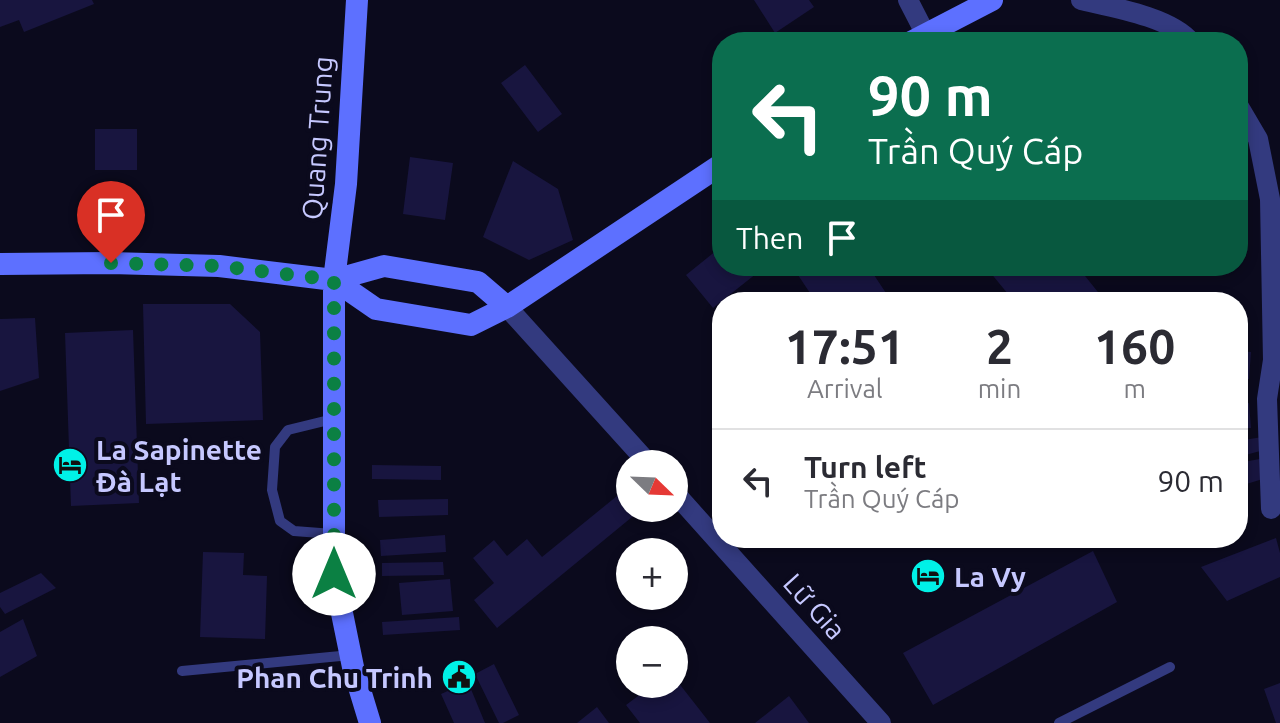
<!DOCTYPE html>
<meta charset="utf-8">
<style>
body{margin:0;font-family:Ubuntu,sans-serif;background:#f7f7f7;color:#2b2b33;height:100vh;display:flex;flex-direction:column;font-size:30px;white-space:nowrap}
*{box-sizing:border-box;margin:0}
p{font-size:26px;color:#7c7c81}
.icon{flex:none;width:44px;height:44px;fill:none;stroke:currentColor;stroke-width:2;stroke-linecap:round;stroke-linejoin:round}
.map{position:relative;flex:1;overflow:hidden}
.side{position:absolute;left:712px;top:292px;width:536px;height:256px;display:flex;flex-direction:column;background:#fff;border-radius:32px;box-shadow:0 4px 12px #0003}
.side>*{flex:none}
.hud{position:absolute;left:712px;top:32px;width:536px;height:244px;border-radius:32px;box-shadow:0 4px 12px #0003;background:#0b6e4f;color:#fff;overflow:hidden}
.needle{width:52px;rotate:113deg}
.controls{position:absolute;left:616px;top:450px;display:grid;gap:16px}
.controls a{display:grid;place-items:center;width:72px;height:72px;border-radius:50%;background:#fff;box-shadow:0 4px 12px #0003;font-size:40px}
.pin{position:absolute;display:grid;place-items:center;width:68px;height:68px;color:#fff;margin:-82px -34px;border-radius:50% 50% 50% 0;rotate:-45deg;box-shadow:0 0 8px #0007}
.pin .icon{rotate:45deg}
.me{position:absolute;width:88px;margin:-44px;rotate:0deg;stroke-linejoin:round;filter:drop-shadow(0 0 6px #0008)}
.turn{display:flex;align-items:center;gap:28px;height:168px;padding:0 24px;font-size:36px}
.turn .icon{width:104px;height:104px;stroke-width:2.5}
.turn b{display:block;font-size:56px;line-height:68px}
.then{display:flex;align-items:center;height:76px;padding:0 24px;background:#0003;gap:16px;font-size:30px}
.eta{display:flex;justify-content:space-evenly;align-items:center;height:136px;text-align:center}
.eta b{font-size:48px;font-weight:600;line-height:56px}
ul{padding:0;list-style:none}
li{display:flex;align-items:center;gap:24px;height:104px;padding:0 24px;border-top:2px solid #e1e1e2}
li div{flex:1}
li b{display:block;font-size:30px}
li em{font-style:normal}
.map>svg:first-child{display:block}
.building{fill:#18153f}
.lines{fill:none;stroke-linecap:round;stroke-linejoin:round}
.service{stroke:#333a7f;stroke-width:10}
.minor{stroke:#333a7f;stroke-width:20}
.secondary{stroke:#5d70ff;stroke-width:22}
.route{stroke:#0b8043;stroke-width:14;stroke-dasharray:0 25.2}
.labels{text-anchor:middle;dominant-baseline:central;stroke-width:8;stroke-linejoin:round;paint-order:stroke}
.street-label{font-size:28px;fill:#c6c8ff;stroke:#0b0a1d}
.poi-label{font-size:28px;font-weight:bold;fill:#c6c8ff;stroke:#0b0a1d;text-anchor:start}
</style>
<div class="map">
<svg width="1280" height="723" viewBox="0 0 1280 723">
<rect width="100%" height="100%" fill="#0b0a1d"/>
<path class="building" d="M0 0H92L94 4 24 32 19 20 0 27Z
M754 0H809L814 7 775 33Z
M525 65 562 114 538 132 501 83Z
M95 129H137V170H95Z
M410 157 453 163 445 220 403 214Z
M513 161 558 189 573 240 529 260 483 237Z
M722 246V266H766L713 308 686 275Z
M792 266H868L892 302H816Z
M985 266H1077L1106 302H999L1008 294Z
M143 304H230L260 332 263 420 146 424Z
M35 318 39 378 0 391V319Z
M133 330 139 503 71 506 65 333Z
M1238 351 1251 352 1249 379H1238Z
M1249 403 1251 428H1238V405Z
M1262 437 1264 450 1238 457V441Z
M1265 458 1266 478 1240 486 1238 463Z
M372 465 441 466V480L372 479Z
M628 487 630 508H643L497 628 474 600 494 583 473 558 494 540 507 556 527 539 542 557Z
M448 499V515L379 517 378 500Z
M445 535 446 552 381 556 380 540Z
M1276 538 1280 553V577L1227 601 1201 567Z
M1093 551 1117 602 933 705 903 653Z
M203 552 244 553 243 575 267 576 265 639 200 637Z
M443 562 444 575 382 576V563Z
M41 573 56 588 5 614 0 607V593Z
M450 579 453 611 402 615 399 583Z
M459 617 460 630 383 635 382 622Z
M23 619 37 656 0 677V632Z
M494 664 519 715 503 723H499L475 674Z
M674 677 710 723H640L626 705 654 684H674Z
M468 682 485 723H454L441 694Z
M1280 683V723H1276L1264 689Z
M789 696 809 723H755Z
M597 707 609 723H577Z"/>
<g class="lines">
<path class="service" d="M333 419 288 430 275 447 272 490 280 521 294 531 333 534
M182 671 351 655
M1059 723 1170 667"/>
<path class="minor" d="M908 0 925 33
M1081 0C1111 7 1171 17 1191 42
M1238 105 1258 139 1270 199 1273 360 1267 399 1271 509
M507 307 649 464
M674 492 881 723"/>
<path class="secondary" d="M357 0 346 184 334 280V574L353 667 370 723
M911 42 992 0
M0 264 111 263 219 266 334 280 384 266 478 282 507 307
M334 280 376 309 471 325 507 307 722 164"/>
</g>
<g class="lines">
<path class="route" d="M111 263 219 266 334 280V574"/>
</g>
<defs>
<g id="hotel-disc" transform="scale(1.8)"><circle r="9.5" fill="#00f1e7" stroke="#0b0a1d"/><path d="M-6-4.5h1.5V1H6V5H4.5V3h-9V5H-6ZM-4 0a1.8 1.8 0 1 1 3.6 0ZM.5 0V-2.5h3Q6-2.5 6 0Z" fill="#111"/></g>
<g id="civic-disc" transform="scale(1.8)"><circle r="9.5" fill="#00f1e7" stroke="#0b0a1d"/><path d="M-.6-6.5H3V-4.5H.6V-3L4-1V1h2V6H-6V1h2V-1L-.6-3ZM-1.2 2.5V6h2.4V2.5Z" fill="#111"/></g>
</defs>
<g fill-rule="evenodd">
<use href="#hotel-disc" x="70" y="465"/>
<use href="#hotel-disc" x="928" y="576"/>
<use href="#civic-disc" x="459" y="677"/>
</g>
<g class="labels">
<g class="street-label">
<text transform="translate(317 138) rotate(-86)">Quang Trung</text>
<text transform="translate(815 606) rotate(48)">Lữ Gia</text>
</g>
<g class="poi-label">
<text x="96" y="449">La Sapinette<tspan x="96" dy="32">Đà Lạt</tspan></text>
<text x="954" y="576">La Vy</text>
<text x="433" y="677" text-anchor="end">Phan Chu Trinh</text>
</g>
</g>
</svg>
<div class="controls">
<a><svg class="needle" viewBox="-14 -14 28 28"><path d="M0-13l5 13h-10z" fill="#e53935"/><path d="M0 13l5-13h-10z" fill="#7c7c81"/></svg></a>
<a>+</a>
<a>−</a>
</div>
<div class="pin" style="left:111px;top:263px;background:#d93025"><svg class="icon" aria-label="arrive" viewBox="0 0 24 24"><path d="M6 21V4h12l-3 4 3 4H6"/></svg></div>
<svg class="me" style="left:334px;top:574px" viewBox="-20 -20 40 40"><circle r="19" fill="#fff"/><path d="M0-13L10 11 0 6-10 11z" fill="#0b8043"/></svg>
<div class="hud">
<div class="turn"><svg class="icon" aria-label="left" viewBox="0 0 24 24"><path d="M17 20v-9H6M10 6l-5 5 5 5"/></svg><div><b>90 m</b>Trần Quý Cáp</div></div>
<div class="then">Then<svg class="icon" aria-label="arrive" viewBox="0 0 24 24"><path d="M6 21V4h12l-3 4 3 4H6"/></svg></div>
</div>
<section class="side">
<div class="eta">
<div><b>17:51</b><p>Arrival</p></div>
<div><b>2</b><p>min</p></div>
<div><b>160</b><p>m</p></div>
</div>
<ul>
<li><svg class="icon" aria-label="left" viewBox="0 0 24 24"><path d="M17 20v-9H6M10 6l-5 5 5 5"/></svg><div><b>Turn left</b><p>Trần Quý Cáp</p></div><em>90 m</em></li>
</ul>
</section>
</div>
